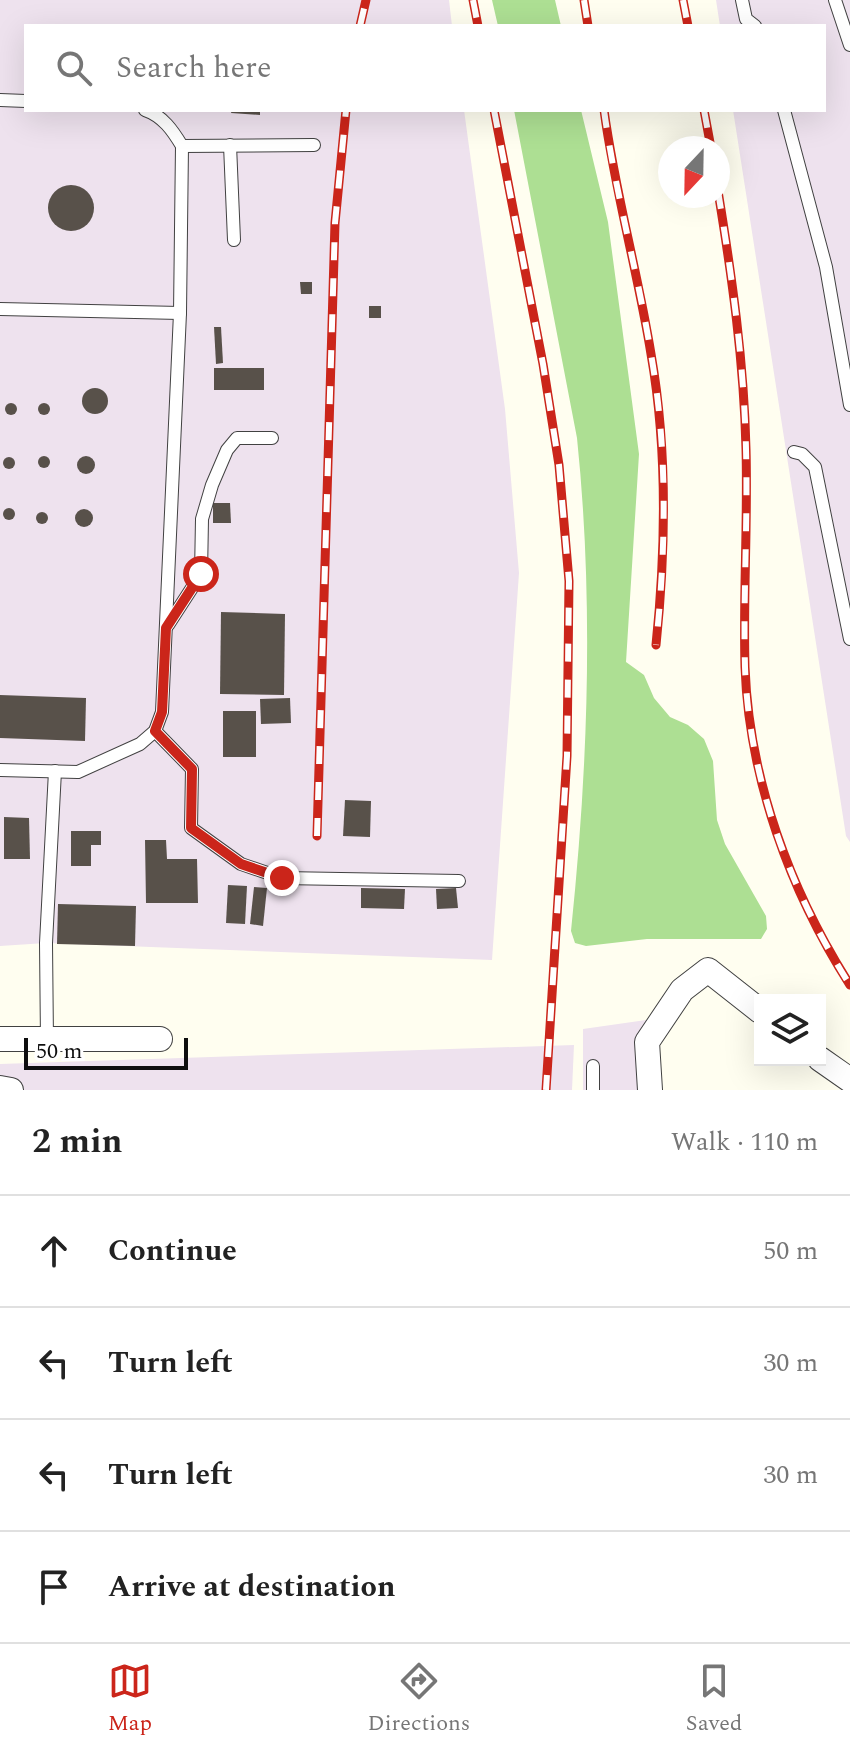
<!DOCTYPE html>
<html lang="en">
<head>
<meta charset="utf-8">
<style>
	:root { --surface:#fff; --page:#f6f6f6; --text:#222; --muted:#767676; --line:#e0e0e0; --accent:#cb251a }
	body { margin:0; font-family:Spectral,serif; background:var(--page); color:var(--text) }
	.controls { position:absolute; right:24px; bottom:24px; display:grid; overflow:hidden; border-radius:0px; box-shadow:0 8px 32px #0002 }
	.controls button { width:72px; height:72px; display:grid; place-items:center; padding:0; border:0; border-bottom:2px solid var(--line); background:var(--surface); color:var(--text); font:40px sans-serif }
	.compass { position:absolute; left:658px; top:136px; width:72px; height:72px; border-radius:50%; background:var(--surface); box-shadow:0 8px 32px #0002; rotate:202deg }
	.scale { position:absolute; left:24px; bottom:20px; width:164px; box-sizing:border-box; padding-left:8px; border:4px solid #0e0e0e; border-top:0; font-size:22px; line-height:28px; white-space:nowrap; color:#0e0e0e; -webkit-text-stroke:6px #fff; paint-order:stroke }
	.stop { position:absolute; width:24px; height:24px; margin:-18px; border:6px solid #cb251a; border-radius:50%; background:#fff }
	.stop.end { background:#cb251a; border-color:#fff; box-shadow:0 2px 8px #0008 }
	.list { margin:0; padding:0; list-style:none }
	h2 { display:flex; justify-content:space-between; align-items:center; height:104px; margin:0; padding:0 32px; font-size:34px }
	h2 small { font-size:26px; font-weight:400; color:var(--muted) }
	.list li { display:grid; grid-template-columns:52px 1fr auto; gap:24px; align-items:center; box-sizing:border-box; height:112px; padding:0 32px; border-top:2px solid var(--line) }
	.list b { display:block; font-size:30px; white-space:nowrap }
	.list em { font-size:26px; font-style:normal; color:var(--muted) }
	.icon { flex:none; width:44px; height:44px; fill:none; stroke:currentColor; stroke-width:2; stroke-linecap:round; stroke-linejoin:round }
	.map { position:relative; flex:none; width:850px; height:1090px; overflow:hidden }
	.search { position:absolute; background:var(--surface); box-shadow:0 8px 32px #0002; left:24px; right:24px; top:24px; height:88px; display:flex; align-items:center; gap:20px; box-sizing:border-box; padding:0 28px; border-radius:0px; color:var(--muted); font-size:30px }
	.sheet { height:552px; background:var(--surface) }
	nav { display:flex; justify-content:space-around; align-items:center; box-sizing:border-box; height:112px; border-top:2px solid var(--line); background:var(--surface); font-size:22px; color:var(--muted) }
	nav a { display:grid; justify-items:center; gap:4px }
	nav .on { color:var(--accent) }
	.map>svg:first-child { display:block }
</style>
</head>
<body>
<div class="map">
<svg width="850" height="1090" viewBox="0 0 850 1090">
	<rect width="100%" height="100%" fill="#fffef0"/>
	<!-- industrial -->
	<g fill="#eee2ee">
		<path d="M0,0H449L452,26H26V110H464L505,409L519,573L492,960L46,943L0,946Z"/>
		<path d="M716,0H850V842L846,836L733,110H824V26H720Z"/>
		<path d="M646,1020L660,1090H583V1029Z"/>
		<path d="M574,1045L572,1090H0V1064Z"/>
	</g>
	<!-- forest -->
	<g fill="#addf93">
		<path d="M492,0H555L561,26H498Z"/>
		<path d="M514,110H581L608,222L639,454L626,662L644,675L654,698L670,717L688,725L704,739L713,761L717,820L725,844L766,916L767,929L761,939H647L586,946L575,943L571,931C588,768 594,602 577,438Z"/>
	</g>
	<!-- building -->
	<g fill="#58514a">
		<path d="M232,110H260V115L231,113Z"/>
		<circle cx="71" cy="208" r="23"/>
		<path d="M300,282H312V294H301Z"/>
		<rect x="369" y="306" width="12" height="12"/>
		<path d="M214,327H221L223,363L216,364Z"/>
		<rect x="214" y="368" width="50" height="22"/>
		<circle cx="95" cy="401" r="13"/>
		<circle cx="44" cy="409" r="6"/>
		<circle cx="11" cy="409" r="6"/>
		<circle cx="44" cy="462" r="6"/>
		<circle cx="86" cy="465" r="9"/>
		<circle cx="9" cy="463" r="6"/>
		<path d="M213,503H230L231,523H213Z"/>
		<circle cx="9" cy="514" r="6"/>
		<circle cx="84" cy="518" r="9"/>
		<circle cx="42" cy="518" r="6"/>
		<path d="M221,612L285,614L284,695L220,694Z"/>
		<path d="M0,695L86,698L85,741L0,738Z"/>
		<path d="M290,698L291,723L261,724L260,699Z"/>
		<rect x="223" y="711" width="33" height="46"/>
		<path d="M345,800L371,801L370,837L343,836Z"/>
		<path d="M4,817L29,818L30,859H4Z"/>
		<path d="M71,831H101V845H91V866H71Z"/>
		<path d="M145,840H166L167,859H197L198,903H146Z"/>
		<path d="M228,885L247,886L245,924L226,923Z"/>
		<path d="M254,887L267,888L263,926L250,924Z"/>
		<path d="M361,888L405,889L404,909L361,908Z"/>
		<path d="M456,888L458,908L437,909L436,889Z"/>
		<path d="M58,904L136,906L135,946L57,944Z"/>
	</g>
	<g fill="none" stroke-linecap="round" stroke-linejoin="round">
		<!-- service casing -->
		<g stroke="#414141" stroke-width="14">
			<g id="service">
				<path d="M742,0L746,19L755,26"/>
				<path d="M835,0L850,45"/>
				<path d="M0,100L26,101"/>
				<path d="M784,110L826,267L850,405"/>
				<path d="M230,145L234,240"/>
				<path d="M182,146L314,145"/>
				<path d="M0,309L180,313"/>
				<path d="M794,452L802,454L815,467L850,639"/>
				<path d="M168,625L201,574L202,519L212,485L227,450L237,438H272"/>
				<path d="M155,731L192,769L191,828L241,864L282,878L459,881"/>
				<path d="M0,770L78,772L140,744L155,731L162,712L180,313L182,146C173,131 163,116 145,110"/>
				<path d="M47,1041L46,943L55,771"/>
				<path d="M593,1066V1090"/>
			</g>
		</g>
		<!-- minor casing -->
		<g stroke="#414141" stroke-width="26">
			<g id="minor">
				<path d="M0,1039H160"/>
				<path d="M820,1059L850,1080"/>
				<path d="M0,1088L11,1090"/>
				<path d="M650,1090L647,1042L682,990L708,970L760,1011"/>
			</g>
		</g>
		<!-- service -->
		<use href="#service" stroke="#fff" stroke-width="12"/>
		<!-- minor -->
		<use href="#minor" stroke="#fff" stroke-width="24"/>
		<!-- rail casing -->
		<g stroke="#cb251a" stroke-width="9">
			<g id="rail">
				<path d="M473,0L478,26"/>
				<path d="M584,0L588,26"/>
				<path d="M683,0L688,26"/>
				<path d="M360,26L366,0"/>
				<path d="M494,110L543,364L559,465L569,581L567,756L546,1090"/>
				<path d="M604,110C615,192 638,273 651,354C668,451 666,548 656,645"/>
				<path d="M704,110L711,148"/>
				<path d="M718,191C732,277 744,362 746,449C748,522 743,594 745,667C749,779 790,891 850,985"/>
				<path d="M317,836L335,223L346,110"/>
			</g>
		</g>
		<!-- rail -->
		<use href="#rail" stroke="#fff" stroke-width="6" stroke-dasharray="18" stroke-linecap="butt"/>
	</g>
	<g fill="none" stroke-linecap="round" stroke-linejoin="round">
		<!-- route -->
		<path stroke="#cb251a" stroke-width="10" d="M201,574L166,628L162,712L155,731L192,769L191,828L241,864L282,878"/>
	</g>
</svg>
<div class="controls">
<button><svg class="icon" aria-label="layers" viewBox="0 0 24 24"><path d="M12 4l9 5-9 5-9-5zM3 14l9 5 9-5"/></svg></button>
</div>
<svg class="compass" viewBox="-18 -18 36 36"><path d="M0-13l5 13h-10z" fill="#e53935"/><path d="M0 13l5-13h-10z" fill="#767676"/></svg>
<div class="scale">50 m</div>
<div class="stop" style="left:201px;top:574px"></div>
<div class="stop end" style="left:282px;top:878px"></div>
<div class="search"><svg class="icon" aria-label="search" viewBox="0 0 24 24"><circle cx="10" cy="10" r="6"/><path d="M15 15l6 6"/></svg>Search here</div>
</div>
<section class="sheet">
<h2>2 min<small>Walk · 110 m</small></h2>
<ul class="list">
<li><svg class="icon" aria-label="ahead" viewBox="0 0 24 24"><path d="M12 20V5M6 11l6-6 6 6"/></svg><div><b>Continue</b></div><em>50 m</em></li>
<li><svg class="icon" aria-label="left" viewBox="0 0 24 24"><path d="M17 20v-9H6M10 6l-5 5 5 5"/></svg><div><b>Turn left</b></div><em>30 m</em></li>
<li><svg class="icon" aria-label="left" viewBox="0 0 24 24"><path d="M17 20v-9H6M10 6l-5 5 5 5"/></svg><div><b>Turn left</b></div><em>30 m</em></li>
<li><svg class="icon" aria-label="arrive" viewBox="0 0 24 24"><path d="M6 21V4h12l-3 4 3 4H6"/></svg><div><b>Arrive at destination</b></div></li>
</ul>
</section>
<nav>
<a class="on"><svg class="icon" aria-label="map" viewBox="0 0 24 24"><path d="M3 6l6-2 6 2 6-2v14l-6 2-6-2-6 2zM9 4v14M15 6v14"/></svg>Map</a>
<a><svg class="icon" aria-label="directions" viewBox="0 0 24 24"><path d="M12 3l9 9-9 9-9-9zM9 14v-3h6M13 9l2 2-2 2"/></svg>Directions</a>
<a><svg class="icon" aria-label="saved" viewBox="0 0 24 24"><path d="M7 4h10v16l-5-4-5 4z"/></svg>Saved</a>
</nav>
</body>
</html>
